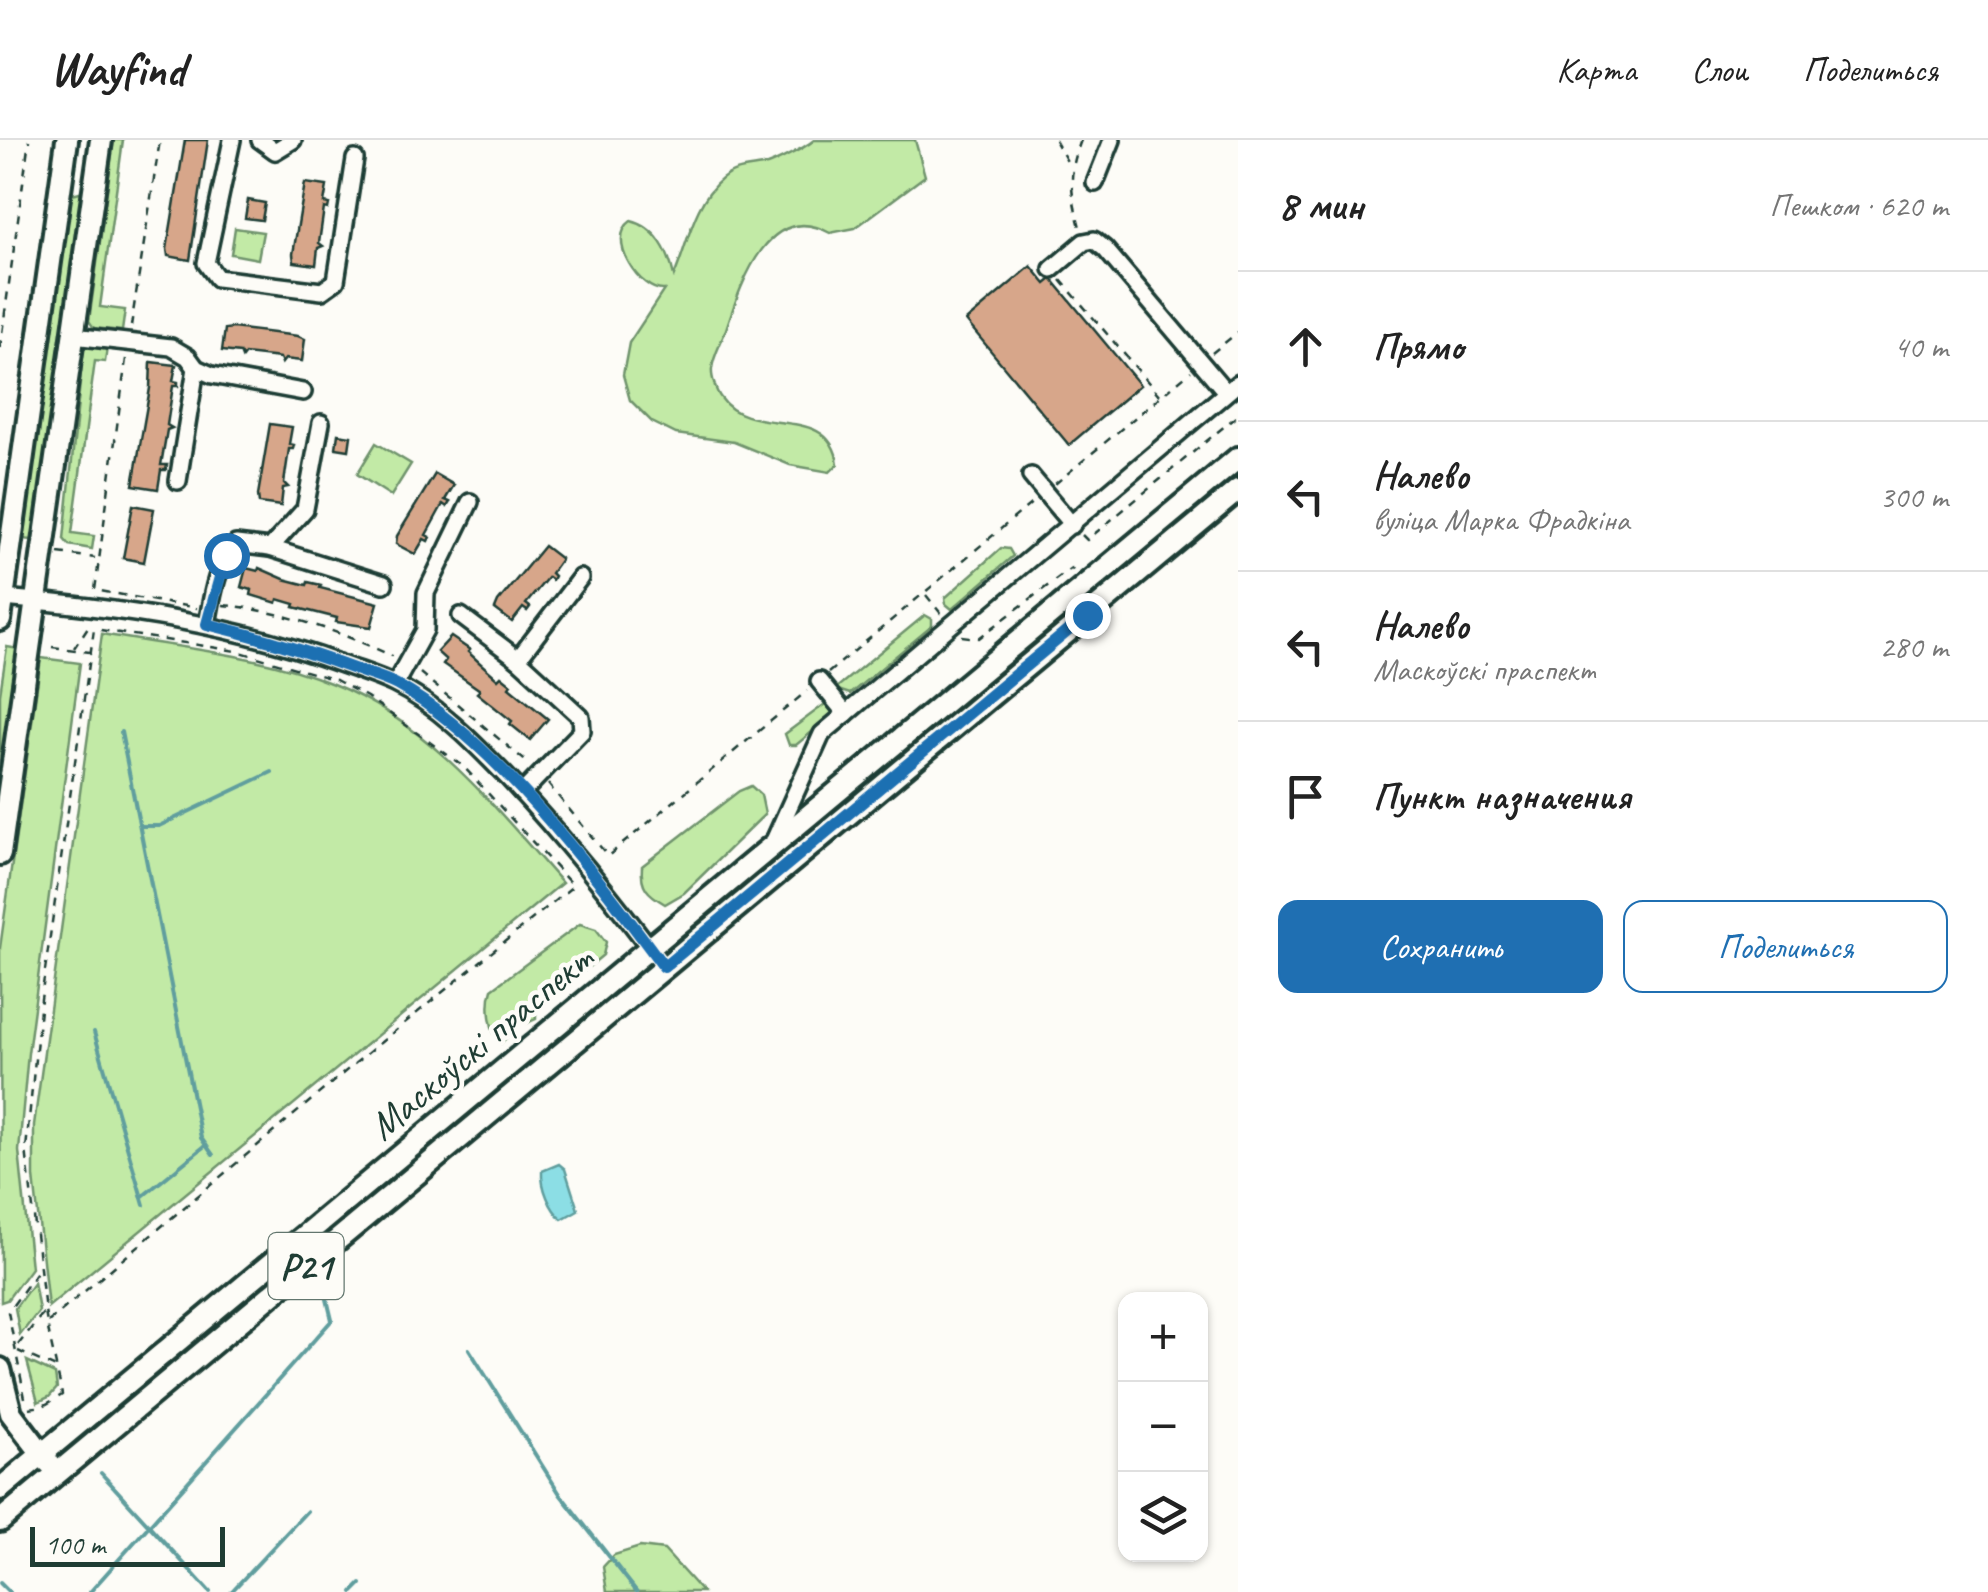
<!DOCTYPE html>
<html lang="ru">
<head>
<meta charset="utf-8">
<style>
	:root { --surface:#fff; --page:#f2f2f2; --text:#222; --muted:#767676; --line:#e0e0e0; --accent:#1f6fb2 }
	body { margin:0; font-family:Caveat,sans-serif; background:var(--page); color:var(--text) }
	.controls { position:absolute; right:30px; bottom:30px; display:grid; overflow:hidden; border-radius:20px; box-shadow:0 2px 8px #0004 }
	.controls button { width:90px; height:90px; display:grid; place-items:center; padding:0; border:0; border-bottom:2px solid var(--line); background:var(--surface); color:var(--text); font:50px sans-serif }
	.scale { position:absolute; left:30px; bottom:25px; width:195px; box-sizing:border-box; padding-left:10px; border:5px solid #1f3d34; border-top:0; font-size:28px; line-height:35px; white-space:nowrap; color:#1f3d34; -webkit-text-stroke:8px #fdfcf7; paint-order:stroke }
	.stop { position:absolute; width:30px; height:30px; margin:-22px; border:8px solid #1f6fb2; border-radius:50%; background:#fff }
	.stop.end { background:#1f6fb2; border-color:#fff; box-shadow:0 2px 10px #0008 }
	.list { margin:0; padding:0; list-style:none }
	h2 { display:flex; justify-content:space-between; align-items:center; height:130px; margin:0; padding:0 40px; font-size:42px }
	h2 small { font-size:32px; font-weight:400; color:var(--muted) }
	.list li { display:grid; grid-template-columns:65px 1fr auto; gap:30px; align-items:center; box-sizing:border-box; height:150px; padding:0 40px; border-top:2px solid var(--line) }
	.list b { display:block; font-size:38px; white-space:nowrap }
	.list p { margin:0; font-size:32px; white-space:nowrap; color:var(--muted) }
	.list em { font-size:32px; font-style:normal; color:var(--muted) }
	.actions { display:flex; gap:20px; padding:30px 40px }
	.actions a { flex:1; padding:22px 0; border:2px solid var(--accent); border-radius:20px; text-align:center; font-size:35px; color:var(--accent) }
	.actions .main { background:var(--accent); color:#fff }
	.icon { flex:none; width:55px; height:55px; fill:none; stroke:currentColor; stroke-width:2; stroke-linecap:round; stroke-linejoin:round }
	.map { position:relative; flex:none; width:1238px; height:1452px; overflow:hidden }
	header { display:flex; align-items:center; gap:60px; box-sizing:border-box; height:140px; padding:0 50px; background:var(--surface); border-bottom:2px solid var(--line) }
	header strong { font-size:48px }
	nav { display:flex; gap:55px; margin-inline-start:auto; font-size:35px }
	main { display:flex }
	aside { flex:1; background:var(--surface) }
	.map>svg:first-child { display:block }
</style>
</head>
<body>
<header>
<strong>Wayfind</strong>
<nav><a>Карта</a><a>Слои</a><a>Поделиться</a></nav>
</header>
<main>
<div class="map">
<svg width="1238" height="1452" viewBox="0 0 1238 1452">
	<rect width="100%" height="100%" fill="#fdfcf7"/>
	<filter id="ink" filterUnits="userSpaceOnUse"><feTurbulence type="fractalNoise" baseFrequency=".01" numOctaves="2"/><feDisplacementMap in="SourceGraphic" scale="20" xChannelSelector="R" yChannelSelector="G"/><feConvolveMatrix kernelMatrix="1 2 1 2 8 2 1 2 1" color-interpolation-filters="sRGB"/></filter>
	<g filter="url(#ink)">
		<!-- green -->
		<g fill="#c2eaa6" stroke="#70946d" stroke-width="2.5">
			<path d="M114,0H123L100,167L125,170L122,191L94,188L89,181Z"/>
			<path d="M814,0H915L925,36L855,88L830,93C767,58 740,148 725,192C721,203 713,217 712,229C711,236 716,252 721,258C750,300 830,261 838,324L830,332L790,325L734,302L676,294L652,282L630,260L623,235L629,203L664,150C640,152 605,99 631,81C657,87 669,113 674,136C688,104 693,63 722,39C736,27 751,29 767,25C776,22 808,6 814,0Z"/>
			<path d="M80,52L83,55L32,400L22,399L72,54Z"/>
			<path d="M235,88L263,92L258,119L231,114Z"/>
			<path d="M92,200L107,207L105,222L95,221L72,393L94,396L92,409L69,405L64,399L83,213L85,206Z"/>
			<path d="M376,303L411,324L391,356L357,334Z"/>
			<path d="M1001,408L1009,409L1013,416L952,469L946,464L945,458Z"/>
			<path d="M925,475L932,479V486L850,554L835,549Z"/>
			<path d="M102,494C178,508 262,514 333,544C428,582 496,668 562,743L48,1167L34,1037V985Z"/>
			<path d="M7,507L19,509L0,633V554Z"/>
			<path d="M41,518L80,523L28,913L19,1011L31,1128L7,1160L1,1162L0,808Z"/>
			<path d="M825,564L835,573L796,605H789L785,594Z"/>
			<path d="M751,646L761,655L765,674L684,753L665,764C648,754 640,747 642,726L739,651Z"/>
			<path d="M580,784L596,789L606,802L603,815L556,854L548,850L536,858V879L527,883L517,880L509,884V895L501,903C489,891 487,864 492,849Z"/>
			<path d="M626,836L632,844L94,1292L88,1284Z"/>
			<path d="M34,1142L39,1171L20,1195L15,1168Z"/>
			<path d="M27,1221L55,1234L57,1248L49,1257L38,1262Z"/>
			<path d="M640,1407L664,1410L702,1452H607L603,1427L614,1415Z"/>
		</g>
		<!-- water -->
		<path fill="#8cdee5" stroke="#609e9e" stroke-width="2.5" d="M559,1024L565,1029L578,1070L562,1079C550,1070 541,1046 542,1031Z"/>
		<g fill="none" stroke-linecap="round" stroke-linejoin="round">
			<!-- stream -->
			<g stroke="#609e9e" stroke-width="4">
				<path d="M121,592L201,998L213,1015"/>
				<path d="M140,686H159L272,632"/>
				<path d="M94,892L144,1065"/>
				<path d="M143,1056L206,1005"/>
				<path d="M469,1209L560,1354L637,1452"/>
				<path d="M101,1333L210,1452"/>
				<path d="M0,1443L9,1452"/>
				<path d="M90,1452L332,1180L327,1159"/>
				<path d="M231,1452L307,1371"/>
				<path d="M353,1452L361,1444"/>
			</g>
		</g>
		<!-- building -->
		<g fill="#d7a68a" stroke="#1f3d34" stroke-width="2.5">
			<path d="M185,0H208L190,120L168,116L167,109Z"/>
			<path d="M305,43L327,46L324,63L329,64L328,69L324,68L319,103L323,106L318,108L316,125L294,122L293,114Z"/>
			<path d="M248,60L265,63L262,80L245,78Z"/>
			<path d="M1031,126L1046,144L1052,139L1140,245L1069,305L966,181Z"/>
			<path d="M233,188L298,196L305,199L302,221L285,219L282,223L280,218L245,214L242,218L240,213L222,211L225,189Z"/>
			<path d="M151,222L176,225L173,241L178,242V246H173L167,285L172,288L167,290L161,325H167L166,330H161L158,349L133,345L150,248Z"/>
			<path d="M270,284L292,287L289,304L294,305L293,309H289L284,343L288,347L283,348L281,366L259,363L258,355Z"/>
			<path d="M338,294L351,296L349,310L336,308Z"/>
			<path d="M435,334L454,345L445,360L450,362L447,367L443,364L426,395L430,397L428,401L424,399L415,414L396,404L397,396Z"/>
			<path d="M133,365L154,369L144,422L123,418Z"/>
			<path d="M544,406L561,419L551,433L554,436L552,440L548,437L526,464L530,467L527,471L523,468L512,482L495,469L498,462Z"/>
			<path d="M246,428L258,431L259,428L284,439L307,445L308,442L321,445L320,448L378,463L371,487L336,482L337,478L294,467L295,464L278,459L277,463L251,455L252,450L241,447Z"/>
			<path d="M451,497L470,510L468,512L480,523L498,539L501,536L511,544L509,547L548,579L530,600L510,584L512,581L477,553L480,550L443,524L446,520L437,512Z"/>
		</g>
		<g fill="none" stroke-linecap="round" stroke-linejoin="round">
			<!-- minor casing -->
			<g stroke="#1f3d34" stroke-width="22">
				<g id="minor">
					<path d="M232,0L206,123L217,138L322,151L336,141L355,19"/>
					<path d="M260,0L275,11L293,0"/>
					<path d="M1095,43L1112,0"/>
					<path d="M1052,129L1084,102L1094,100L1105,109L1226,252"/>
					<path d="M73,196L171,207L188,217L196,228L212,235L303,252"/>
					<path d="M1031,336L1072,385"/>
					<path d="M178,341L196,228"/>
					<path d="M270,408L305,369L321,283"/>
					<path d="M3,458C120,468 234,484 344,525C360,531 378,536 394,544C438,565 476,605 510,640C565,699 616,762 664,827"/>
					<path d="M461,476L518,519L581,577L582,591L522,653"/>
					<path d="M207,485C212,457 216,424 236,404L270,408L384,444"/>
					<path d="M518,519L580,438"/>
					<path d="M819,541L846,574"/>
					<path d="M395,544L425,490L426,453L470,362"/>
					<path d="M772,705L822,594L1238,243"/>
				</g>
			</g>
			<!-- major casing -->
			<g stroke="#1f3d34" stroke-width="28">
				<g id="major">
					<path d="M0,480L67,0"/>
					<path d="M0,714L101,0"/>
					<path d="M0,1229L11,1273L49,1323"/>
					<path d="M0,1349L1238,318"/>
					<path d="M0,1381L1238,350"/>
				</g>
			</g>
			<!-- path -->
			<g stroke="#1f3d34" stroke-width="2.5" stroke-dasharray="8 8" stroke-linecap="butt">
				<path d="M1055,0L1070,27"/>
				<path d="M1081,0C1067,37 1071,53 1081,91"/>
				<path d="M1061,140L1160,256"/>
				<path d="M131,186L160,0"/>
				<path d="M0,208L29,0"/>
				<path d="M1212,213L1238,192"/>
				<path d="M126,219L95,450L172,464"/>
				<path d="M1055,344L1191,231"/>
				<path d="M1082,395L1087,400L1238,275"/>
				<path d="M58,413L95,418"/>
				<path d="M926,455L943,476"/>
				<path d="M180,465L197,468"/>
				<path d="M223,465C279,470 341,492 392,516"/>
				<path d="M962,496L979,498L1071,428L1074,432"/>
				<path d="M52,507L90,512"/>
				<path d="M74,508L88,487L94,489"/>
				<path d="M420,533L529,624"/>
				<path d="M828,533L1033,362"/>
				<path d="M548,644L608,716L807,551"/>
				<path d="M18,1205L44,1172"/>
				<path d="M18,1211L56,1228"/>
				<path d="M25,1258L8,1172L39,1129"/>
				<path d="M29,1268L43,1266L62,1255C57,1227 49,1199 45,1171L26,1009L41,859L94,489L237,511L336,540L367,557L463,626L573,746L353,925L47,1183"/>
			</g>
			<!-- minor -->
			<use href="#minor" stroke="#fdfcf7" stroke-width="15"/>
			<!-- major -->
			<use href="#major" stroke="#fdfcf7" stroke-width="20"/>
		</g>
	</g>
	<g fill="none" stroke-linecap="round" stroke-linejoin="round" filter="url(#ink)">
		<!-- route -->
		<path stroke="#1f6fb2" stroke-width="12" d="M226,415L207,484C257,496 306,511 354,529C368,534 384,538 397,545C496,600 596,736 664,827L1087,475"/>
	</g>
	<g text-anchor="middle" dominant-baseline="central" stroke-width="9" stroke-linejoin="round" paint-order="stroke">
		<!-- shield labels -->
		<rect fill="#fdfcf7" stroke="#62766e" stroke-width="2.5" x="268.5" y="1093" width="75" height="66" rx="8"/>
		<g font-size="38" font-weight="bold" fill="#1f3d34">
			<text x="306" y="1126">Р21</text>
		</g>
		<!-- street labels -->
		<g font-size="40" fill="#1f3d34" stroke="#fdfcf7">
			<text transform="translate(481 902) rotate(-40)">Маскоўскі праспект</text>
		</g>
	</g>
</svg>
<div class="controls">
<button>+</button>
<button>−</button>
<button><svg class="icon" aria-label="layers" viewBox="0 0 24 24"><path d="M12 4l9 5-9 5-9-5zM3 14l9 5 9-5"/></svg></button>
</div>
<div class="scale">100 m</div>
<div class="stop" style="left:226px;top:415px"></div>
<div class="stop end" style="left:1087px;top:475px"></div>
</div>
<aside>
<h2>8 мин<small>Пешком · 620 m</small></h2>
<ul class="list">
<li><svg class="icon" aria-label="ahead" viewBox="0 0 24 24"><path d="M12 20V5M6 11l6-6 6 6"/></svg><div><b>Прямо</b></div><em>40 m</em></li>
<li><svg class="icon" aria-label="left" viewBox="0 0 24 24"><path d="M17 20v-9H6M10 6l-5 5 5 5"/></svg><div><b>Налево</b><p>вуліца Марка Фрадкіна</p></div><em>300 m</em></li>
<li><svg class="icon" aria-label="left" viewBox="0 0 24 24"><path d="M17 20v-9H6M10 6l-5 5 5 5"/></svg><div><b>Налево</b><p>Маскоўскі праспект</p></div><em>280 m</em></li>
<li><svg class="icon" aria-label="arrive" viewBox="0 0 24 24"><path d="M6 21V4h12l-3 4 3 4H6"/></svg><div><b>Пункт назначения</b></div></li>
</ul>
<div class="actions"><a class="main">Сохранить</a><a>Поделиться</a></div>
</aside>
</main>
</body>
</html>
